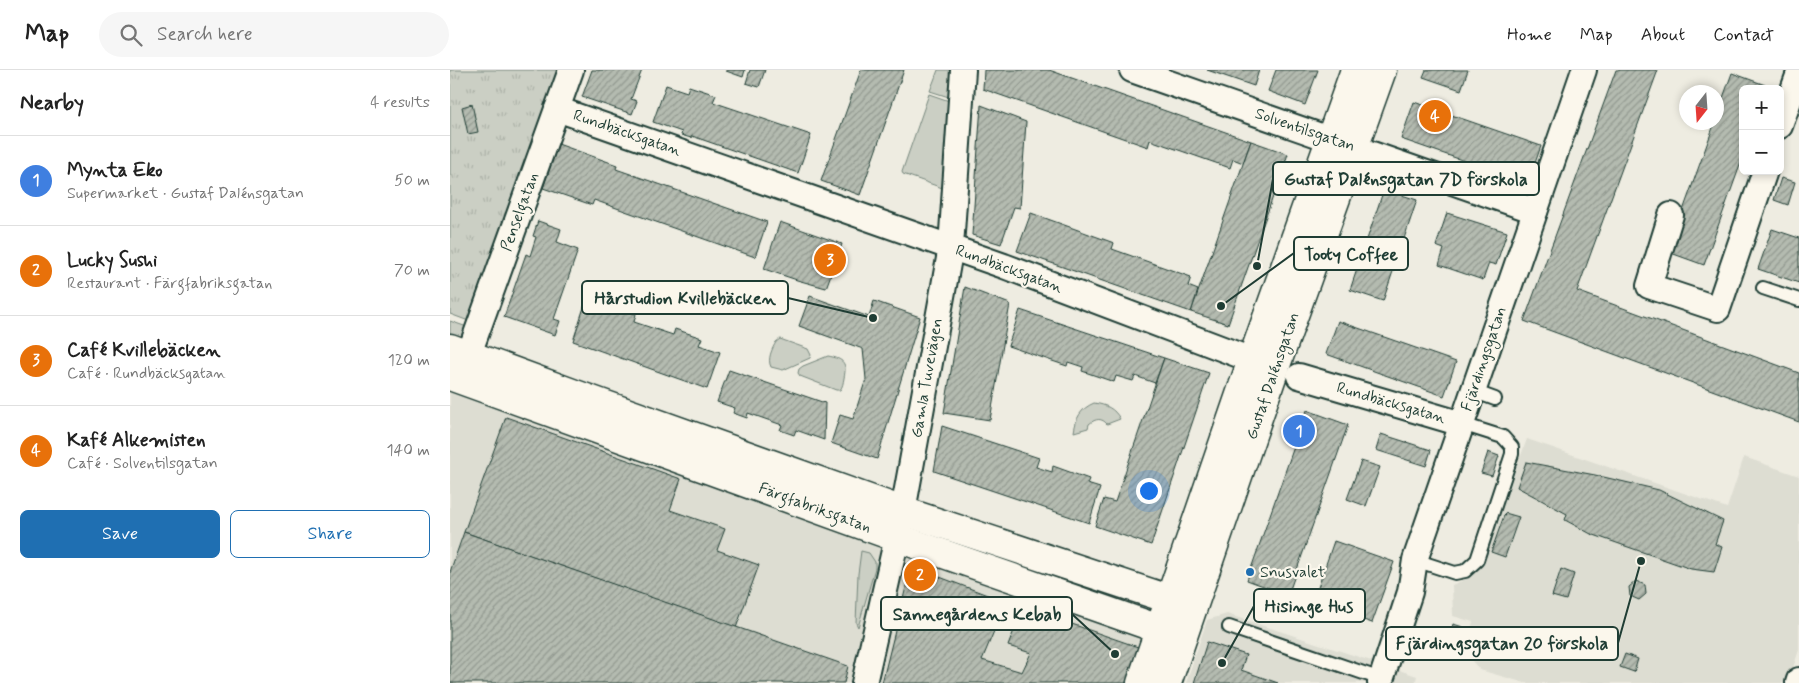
<!DOCTYPE html>
<html lang="en">
<head>
<meta charset="utf-8">
<style>
	:root { --surface:#fff; --page:#f6f6f6; --text:#222; --muted:#767676; --line:#e0e0e0; --accent:#1f6fb2 }
	body { margin:0; font-family:Mynerve,sans-serif; background:var(--page); color:var(--text) }
	.controls { position:absolute; right:15px; top:15px; display:grid; overflow:hidden; border-radius:8px; box-shadow:0 2px 8px #0003 }
	.controls button { width:45px; height:45px; display:grid; place-items:center; padding:0; border:0; border-bottom:1px solid var(--line); background:var(--surface); color:var(--text); font:25px sans-serif }
	.compass { position:absolute; left:1229px; top:15px; width:45px; height:45px; border-radius:50%; background:var(--surface); box-shadow:0 2px 8px #0003; rotate:197deg }
	.you { position:absolute; left:698px; top:420px; width:18px; height:18px; margin:-12px; border:4px solid #fff; border-radius:50%; background:#1a73e8; box-shadow:0 0 0 8px #1a73e833 }
	.badge { display:grid; place-items:center; width:32px; height:32px; border-radius:50%; background:var(--accent); color:#fff; font-size:16px; font-weight:700 }
	.pin { position:absolute; translate:-50% -50%; border:2px solid #fff; box-shadow:0 1px 5px #0006 }
	.list { margin:0; padding:0; list-style:none }
	h2 { display:flex; justify-content:space-between; align-items:center; height:65px; margin:0; padding:0 20px; font-size:21px }
	h2 small { font-size:16px; font-weight:400; color:var(--muted) }
	.list li { display:grid; grid-template-columns:32px 1fr auto; gap:15px; align-items:center; box-sizing:border-box; height:90px; padding:0 20px; border-top:1px solid var(--line) }
	.list b { display:block; font-size:19px; white-space:nowrap }
	.list p { margin:0; font-size:16px; white-space:nowrap; color:var(--muted) }
	.list em { font-size:16px; font-style:normal; color:var(--muted) }
	.actions { display:flex; gap:10px; padding:15px 20px }
	.actions a { flex:1; padding:11px 0; border:1px solid var(--accent); border-radius:8px; text-align:center; font-size:18px; color:var(--accent) }
	.actions .main { background:var(--accent); color:#fff }
	.icon { flex:none; width:28px; height:28px; fill:none; stroke:currentColor; stroke-width:2; stroke-linecap:round; stroke-linejoin:round }
	.map { position:relative; flex:none; width:1349px; height:613px; overflow:hidden }
	header { display:flex; align-items:center; gap:30px; box-sizing:border-box; height:70px; padding:0 25px; background:var(--surface); border-bottom:1px solid var(--line) }
	header strong { font-size:24px }
	nav { display:flex; gap:28px; margin-inline-start:auto; font-size:18px }
	.search { width:350px; height:45px; background:var(--page); display:flex; align-items:center; gap:12px; box-sizing:border-box; padding:0 18px; border-radius:28px; color:var(--muted); font-size:19px }
	main { display:flex }
	aside { flex:1; background:var(--surface) }
	.map>svg:first-child { display:block }
</style>
</head>
<body>
<header>
<strong>Map</strong>
<div class="search"><svg class="icon" aria-label="search" viewBox="0 0 24 24"><circle cx="10" cy="10" r="6"/><path d="M15 15l6 6"/></svg>Search here</div>
<nav><a>Home</a><a>Map</a><a>About</a><a>Contact</a></nav>
</header>
<main>
<aside>
<h2>Nearby<small>4 results</small></h2>
<ul class="list">
<li><span class="badge" style="background:#3f7fe0">1</span><div><b>Mynta Eko</b><p>Supermarket · Gustaf Dalénsgatan</p></div><em>50 m</em></li>
<li><span class="badge" style="background:#e8710a">2</span><div><b>Lucky Sushi</b><p>Restaurant · Färgfabriksgatan</p></div><em>70 m</em></li>
<li><span class="badge" style="background:#e8710a">3</span><div><b>Café Kvillebäcken</b><p>Café · Rundbäcksgatan</p></div><em>120 m</em></li>
<li><span class="badge" style="background:#e8710a">4</span><div><b>Kafé Alkemisten</b><p>Café · Solventilsgatan</p></div><em>140 m</em></li>
</ul>
<div class="actions"><a class="main">Save</a><a>Share</a></div>
</aside>
<div class="map">
<svg width="1349" height="613" viewBox="0 0 1349 613">
	<defs>
		<pattern id="park-tufts" width="24" height="20" patternUnits="userSpaceOnUse" patternTransform="scale(1.25)"><rect width="24" height="20" fill="#cbcfc4"/><path d="M3 7l-1-3M5 7V3M7 7l1-3M15 17l-1-3M17 17v-4M19 17l1-3" fill="none" stroke="#aeb3a9"/></pattern>
		<pattern id="building-hatch" width="6" height="6" patternUnits="userSpaceOnUse" patternTransform="scale(1.25)"><rect width="6" height="6" fill="#b4bbb0"/><path d="M-1 1l2-2M0 6l6-6M5 7l2-2" fill="none" stroke="#929990"/></pattern>
	</defs>
	<rect width="100%" height="100%" fill="#eeece1"/>
	<filter id="ink" filterUnits="userSpaceOnUse"><feTurbulence type="fractalNoise" baseFrequency=".02" numOctaves="2"/><feDisplacementMap in="SourceGraphic" scale="10" xChannelSelector="R" yChannelSelector="G"/><feConvolveMatrix kernelMatrix="1 2 1 2 8 2 1 2 1" color-interpolation-filters="sRGB"/></filter>
	<g filter="url(#ink)">
		<!-- built -->
		<g fill="#ddddd2">
			<path d="M0,322L318,437L561,521L699,566L683,613H0Z"/>
			<path d="M1077,369L1277,438L1294,387L1349,406V580L1338,613H1075L1030,600L1014,582L1023,552L1003,546L1002,515L1022,506L1031,495Z"/>
			<path d="M777,544L967,606L965,613H736L757,550Z"/>
		</g>
		<!-- green -->
		<g fill="#cbcfc4" stroke="#75867c">
			<path d="M488,0H506L505,29L480,21Z"/>
			<path d="M479,24L505,33L498,120L453,104L452,102Z"/>
			<path d="M0,251L17,257L14,269L0,267Z"/>
			<path d="M330,269L358,279L361,285L360,288L333,300L321,297C317,289 322,279 326,272Z"/>
			<path d="M378,286C394,289 397,293 394,308C393,313 393,316 390,320H386L350,306L348,303L349,299L353,296Z"/>
			<path d="M644,333C656,335 664,338 670,349L657,354C652,348 646,348 639,354L638,358L624,362C626,348 630,339 644,333Z"/>
			<path d="M411,481L419,483L425,492V498L408,557L406,553L408,504Z"/>
		</g>
		<!-- park -->
		<path fill="url(#park-tufts)" stroke="#75867c" d="M0,0H108L24,253L0,244Z"/>
		<!-- building -->
		<g fill="url(#building-hatch)" stroke="#1f3d34">
			<path d="M142,0H192L181,29L187,31L182,44L132,27Z"/>
			<path d="M276,0H295L293,7L276,1Z"/>
			<path d="M300,0H315L309,17L296,13Z"/>
			<path d="M411,0H454L410,125L371,111Z"/>
			<path d="M534,0H599L801,71L793,93L783,89L780,98L700,70L698,77L533,19Z"/>
			<path d="M757,0H809L804,16Z"/>
			<path d="M826,0H868L855,35L818,21Z"/>
			<path d="M976,0H1018L1011,20L973,7Z"/>
			<path d="M1166,0H1208L1127,221L1349,303V352L1074,251Z"/>
			<path d="M1282,3L1318,16L1317,19H1293V87L1254,195L1218,182L1265,52H1266V47Z"/>
			<path d="M216,15L237,22L239,16L266,25L263,32L361,65L348,103L242,66L241,68L231,65L232,62L203,52Z"/>
			<path d="M964,32L1091,76L1078,113L951,69Z"/>
			<path d="M22,34L28,62L18,64L12,37Z"/>
			<path d="M531,35L576,52L570,138L564,137L551,174L522,165Z"/>
			<path d="M801,71L838,84L778,254L741,242Z"/>
			<path d="M108,74L167,95L166,99L317,152L305,187L144,130L142,135L93,118Z"/>
			<path d="M1331,108L1345,112L1338,135L1324,130Z"/>
			<path d="M934,119L967,130L933,231L900,220Z"/>
			<path d="M581,143L664,173L662,179L741,207L738,216L748,220L741,242L567,181Z"/>
			<path d="M997,143L1057,162L1046,195L1039,193L1033,210L989,195L994,179L986,176Z"/>
			<path d="M88,151L111,159L107,172L128,180L104,249L110,251L105,265L54,247L76,184L80,186L86,167L83,166Z"/>
			<path d="M330,152L392,174L376,218L347,210L314,199Z"/>
			<path d="M1322,159L1349,168V213L1308,199Z"/>
			<path d="M515,217L560,234L540,350L494,343Z"/>
			<path d="M360,226L419,247L424,231L470,247L427,389L381,373L390,345L403,349L416,309L413,279L349,256Z"/>
			<path d="M135,234L156,241L159,235L186,244L184,252L223,265L225,259L252,268L249,275L270,282L257,319L123,271Z"/>
			<path d="M570,240L714,288L705,313L685,306L683,311L666,306L664,312L632,301L633,297L618,292L617,296L558,276Z"/>
			<path d="M888,251L1006,292L994,326L876,284Z"/>
			<path d="M714,288L759,303L701,475L645,456L654,429L665,432Z"/>
			<path d="M279,300L375,333L374,370L346,360L344,365L330,360L332,355L298,343L297,348L283,343L285,338L267,332Z"/>
			<path d="M857,340L898,355L838,525L797,510Z"/>
			<path d="M56,347L231,409L220,440L275,459L267,480L309,495L286,558L14,462Z"/>
			<path d="M492,356L589,388L586,397L602,402L603,396L639,409L637,414L650,418L639,453L484,401Z"/>
			<path d="M931,364L981,380L976,396L926,380Z"/>
			<path d="M1038,382L1049,386L1042,406L1031,403Z"/>
			<path d="M911,391L930,397L916,436L897,429Z"/>
			<path d="M1076,392L1145,405L1209,420L1273,451L1265,474L1272,477L1264,502L1241,499L1141,464L1115,450L1117,444L1067,417Z"/>
			<path d="M1055,443L1069,447L1055,487L1041,482Z"/>
			<path d="M14,462L398,596L394,613H0V502Z"/>
			<path d="M884,471L944,492L922,553L863,532Z"/>
			<path d="M1111,499L1124,504L1116,530L1102,526Z"/>
			<path d="M471,500L556,532L532,590L572,602L581,583L558,576L573,537L688,577L676,613H432L459,505Z"/>
			<path d="M1186,511L1195,515L1196,524L1189,530L1180,526L1179,517Z"/>
			<path d="M1003,554L1013,557L1011,565L1001,562Z"/>
			<path d="M757,572L796,585L791,600L828,613H744Z"/>
			<path d="M1175,584L1188,589L1184,602L1170,597Z"/>
		</g>
		<g fill="none" stroke-linecap="round" stroke-linejoin="round">
			<!-- lane casing -->
			<g stroke="#1f3d34" stroke-width="16">
				<g id="lane">
					<path d="M1313,218L1349,230"/>
					<path d="M1023,321L1045,329"/>
					<path d="M965,490L1005,503L1015,501L1027,490L1062,384V377L1053,367L1012,354"/>
					<path d="M779,557L931,609"/>
				</g>
			</g>
			<!-- street casing -->
			<g stroke="#1f3d34" stroke-width="28">
				<g id="street">
					<path d="M682,0L1085,141"/>
					<path d="M107,39L554,196L802,290"/>
					<path d="M1330,56L1349,3"/>
					<path d="M1221,145L1199,216L1268,239L1315,101"/>
					<path d="M19,284L121,0"/>
					<path d="M849,306L1012,354"/>
					<path d="M414,613L453,441L501,177L513,0"/>
					<path d="M930,613L960,522L965,490L1134,0"/>
					<path d="M1348,613L1349,610"/>
				</g>
			</g>
			<!-- secondary casing -->
			<g stroke="#1f3d34" stroke-width="31">
				<g id="secondary">
					<path d="M0,278L125,324L453,441L743,537"/>
					<path d="M0,306L448,468L732,567"/>
					<path d="M691,613L802,290L905,0"/>
					<path d="M717,613L825,298L932,0"/>
				</g>
			</g>
			<!-- lane -->
			<use href="#lane" stroke="#fbf7ec" stroke-width="12"/>
			<!-- street -->
			<use href="#street" stroke="#fbf7ec" stroke-width="24"/>
			<!-- secondary -->
			<use href="#secondary" stroke="#fbf7ec" stroke-width="28"/>
		</g>
	</g>
	<!-- markers -->
	<circle fill="#1f6fb2" stroke="#fbf7ec" stroke-width="2" cx="800" cy="502" r="5"/>
	<g text-anchor="middle" dominant-baseline="central" stroke-width="4.5" stroke-linejoin="round" paint-order="stroke">
		<!-- street labels -->
		<g font-size="16" fill="#1f3d34" stroke="#fbf7ec">
			<text transform="translate(855 60) rotate(19)">Solventilsgatan</text>
			<text transform="translate(177 63) rotate(19)">Rundbäcksgatan</text>
			<text transform="translate(70 142) rotate(-70)">Penselgatan</text>
			<text transform="translate(559 199) rotate(20)">Rundbäcksgatan</text>
			<text transform="translate(1034 289) rotate(-71)">Fjärdingsgatan</text>
			<text transform="translate(823 306) rotate(-71)">Gustaf Dalénsgatan</text>
			<text transform="translate(477 308) rotate(-80)">Gamla Tuvevägen</text>
			<text transform="translate(941 333) rotate(16)">Rundbäcksgatan</text>
			<text transform="translate(365 438) rotate(20)">Färgfabriksgatan</text>
		</g>
		<!-- poi labels -->
		<g font-size="16" fill="#1f3d34" stroke="#fbf7ec" text-anchor="start">
			<text x="810" y="502">Snusvalet</text>
		</g>
	</g>
	<!-- callouts -->
	<path fill="none" stroke="#1f3d34" stroke-width="2" d="M807 196L823 109M771 236L844 183M423 248L338 228M772 593L804 536M665 584L622 544M1191 491L1168 573"/>
	<g fill="#1f3d34" stroke="#fbf7ec" stroke-width="2">
		<circle cx="807" cy="196" r="5"/>
		<circle cx="771" cy="236" r="5"/>
		<circle cx="423" cy="248" r="5"/>
		<circle cx="772" cy="593" r="5"/>
		<circle cx="665" cy="584" r="5"/>
		<circle cx="1191" cy="491" r="5"/>
	</g>
	<g fill="#fbf7ec" stroke="#1f3d34" stroke-width="2">
		<rect x="823" y="92" width="266" height="33" rx="5"/>
		<rect x="844" y="167" width="114" height="33" rx="5"/>
		<rect x="132" y="211" width="206" height="33" rx="5"/>
		<rect x="804" y="519" width="111" height="33" rx="5"/>
		<rect x="431" y="527" width="191" height="33" rx="5"/>
		<rect x="936" y="557" width="232" height="33" rx="5"/>
	</g>
	<g font-size="18" text-anchor="middle" font-weight="bold" fill="#1f3d34">
		<text x="956" y="115">Gustaf Dalénsgatan 7D förskola</text>
		<text x="901" y="190">Tooty Coffee</text>
		<text x="235" y="234">Hårstudion Kvillebäcken</text>
		<text x="859" y="542">Hisinge Hus</text>
		<text x="527" y="550">Sannegårdens Kebab</text>
		<text x="1052" y="579">Fjärdingsgatan 20 förskola</text>
	</g>
</svg>
<div class="controls">
<button>+</button>
<button>−</button>
</div>
<svg class="compass" viewBox="-18 -18 36 36"><path d="M0-13l5 13h-10z" fill="#e53935"/><path d="M0 13l5-13h-10z" fill="#767676"/></svg>
<div class="you"></div>
<div class="pin badge" style="left:849px;top:361px;background:#3f7fe0">1</div>
<div class="pin badge" style="left:470px;top:505px;background:#e8710a">2</div>
<div class="pin badge" style="left:380px;top:190px;background:#e8710a">3</div>
<div class="pin badge" style="left:985px;top:46px;background:#e8710a">4</div>
</div>
</main>
</body>
</html>
